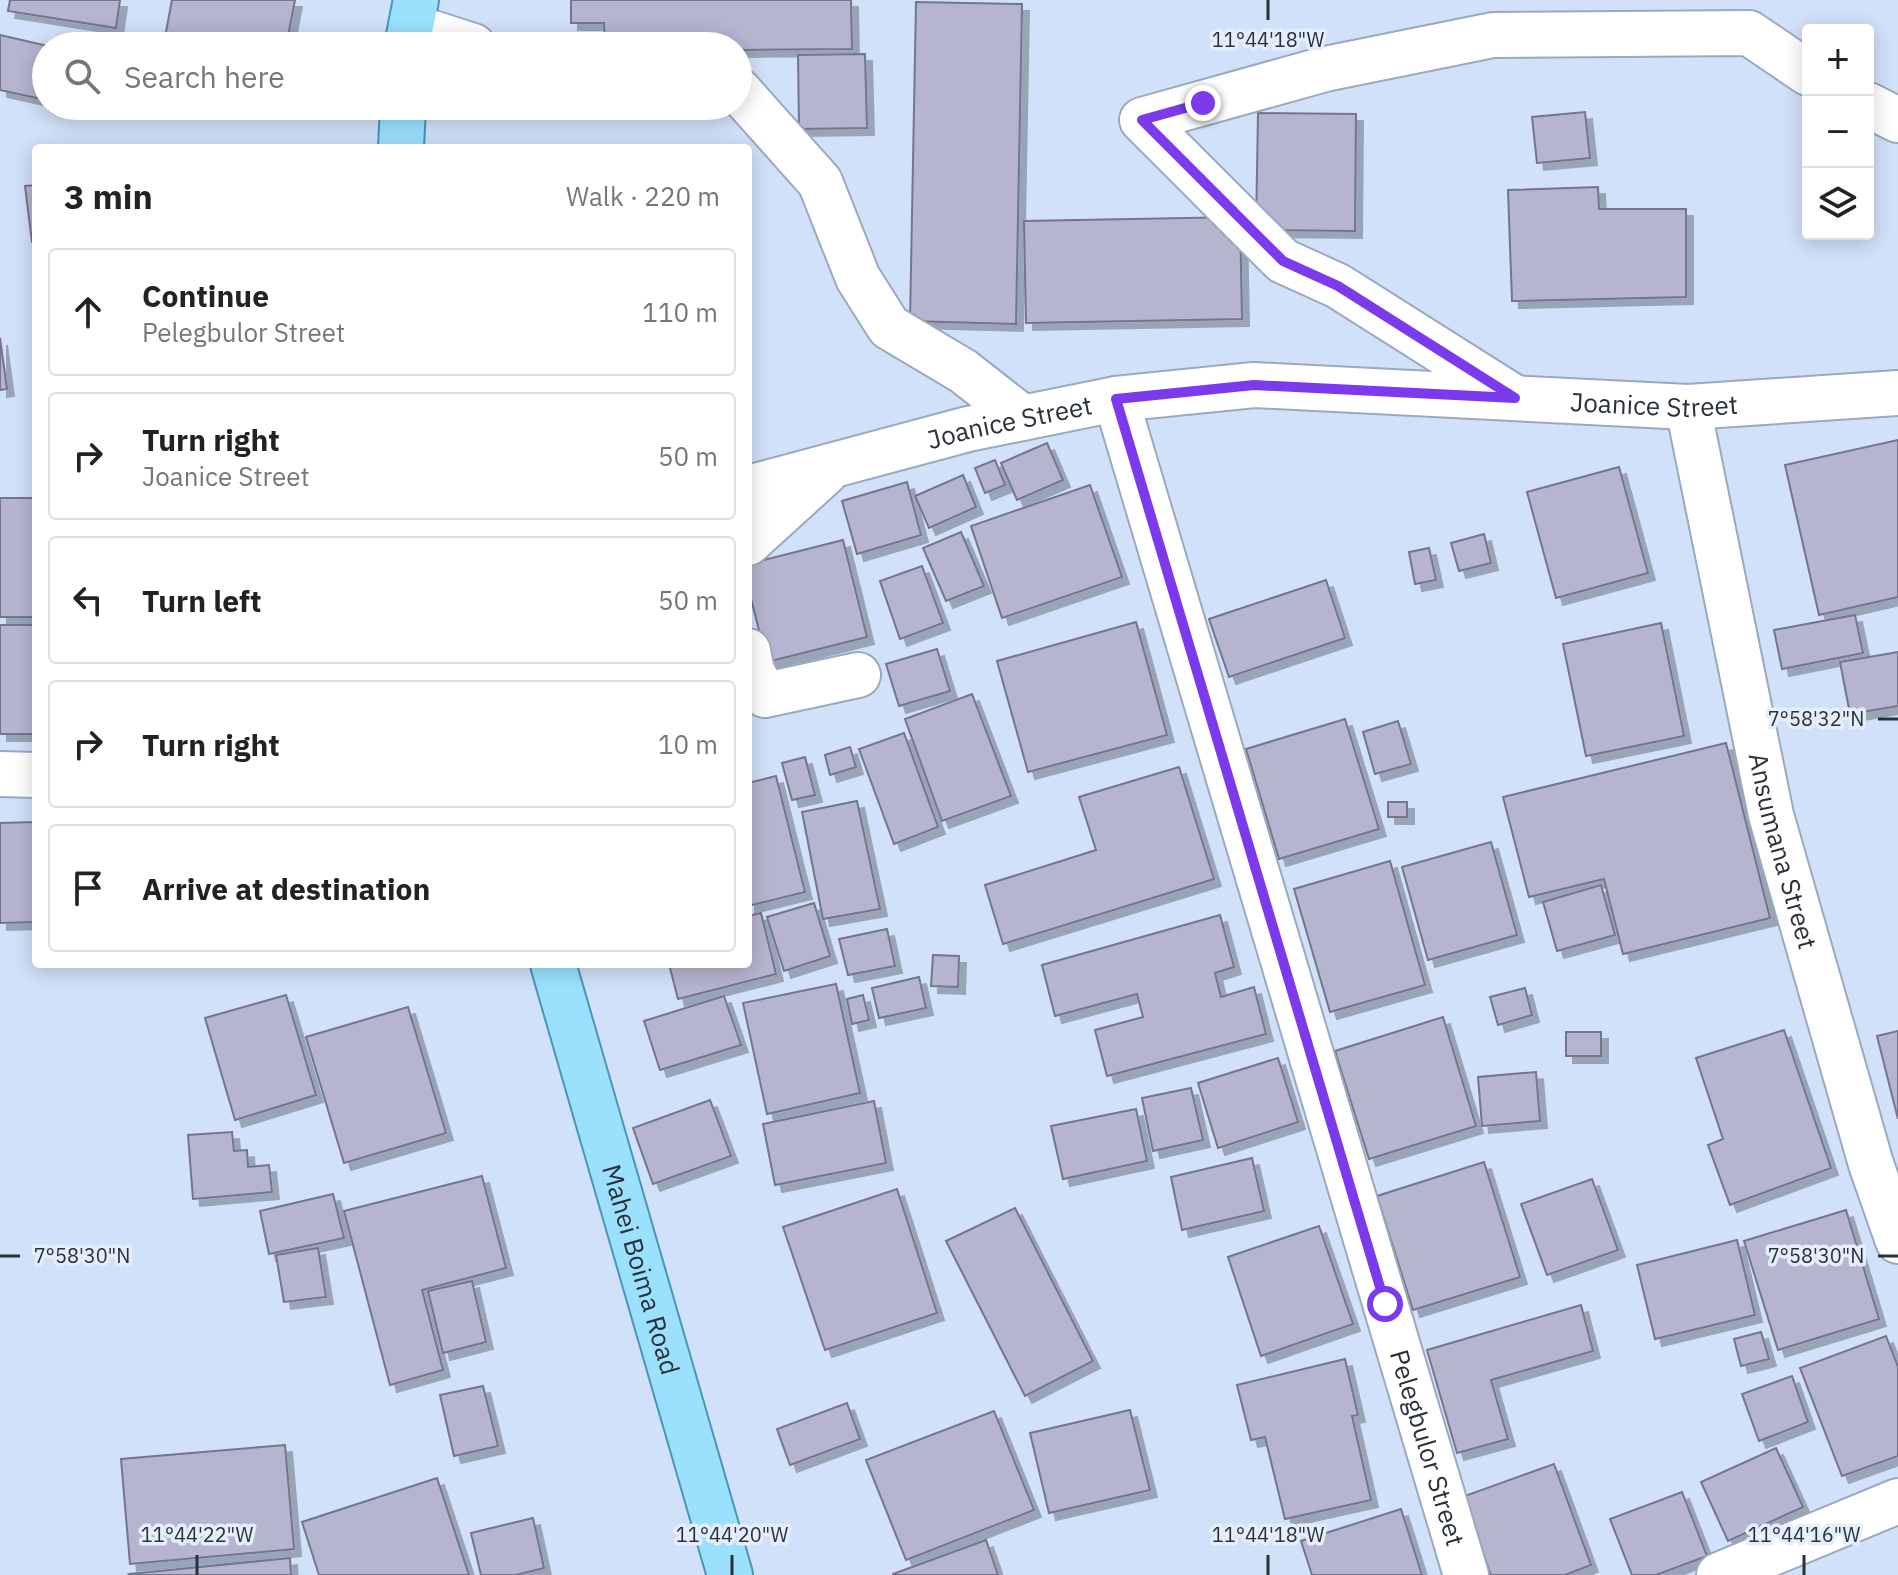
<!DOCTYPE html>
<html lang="en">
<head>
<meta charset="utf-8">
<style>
	:root { --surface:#fff; --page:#f2f2f2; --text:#222; --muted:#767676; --line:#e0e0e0 }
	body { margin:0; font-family:"IBM Plex Sans",sans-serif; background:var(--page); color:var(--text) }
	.controls { position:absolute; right:24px; top:24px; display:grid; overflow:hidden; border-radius:8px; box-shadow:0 4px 20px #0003 }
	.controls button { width:72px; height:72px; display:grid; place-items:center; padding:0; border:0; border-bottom:2px solid var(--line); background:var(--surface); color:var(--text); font:40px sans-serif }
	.stop { position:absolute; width:24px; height:24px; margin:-18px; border:6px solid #7c3aed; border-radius:50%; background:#fff }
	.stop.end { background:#7c3aed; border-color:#fff; box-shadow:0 2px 8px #0008 }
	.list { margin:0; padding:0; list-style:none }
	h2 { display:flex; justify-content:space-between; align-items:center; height:104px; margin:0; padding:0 32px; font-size:34px }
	h2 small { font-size:26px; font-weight:400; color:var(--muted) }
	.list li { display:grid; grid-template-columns:52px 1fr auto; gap:24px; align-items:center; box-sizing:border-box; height:128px; margin:0 16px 16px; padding:0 16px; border:2px solid var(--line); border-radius:8px }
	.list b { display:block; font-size:30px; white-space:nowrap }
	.list p { margin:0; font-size:26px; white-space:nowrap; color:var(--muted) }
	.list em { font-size:26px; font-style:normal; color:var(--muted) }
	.icon { flex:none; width:44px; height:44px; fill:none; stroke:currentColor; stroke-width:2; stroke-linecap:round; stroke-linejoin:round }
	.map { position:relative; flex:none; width:1898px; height:1575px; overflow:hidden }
	.search { position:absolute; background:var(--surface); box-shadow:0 4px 20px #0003; left:32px; top:32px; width:720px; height:88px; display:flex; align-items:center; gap:20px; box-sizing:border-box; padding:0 28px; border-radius:44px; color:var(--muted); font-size:30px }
	.panel { position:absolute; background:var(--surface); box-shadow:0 4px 20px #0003; left:32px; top:144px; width:720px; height:824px; border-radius:8px }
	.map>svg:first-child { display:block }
</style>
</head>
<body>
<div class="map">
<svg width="1898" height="1575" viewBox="0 0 1898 1575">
	<defs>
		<filter id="shadow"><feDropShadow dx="7" dy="7" stdDeviation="0" flood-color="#0004"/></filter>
	</defs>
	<rect width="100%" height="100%" fill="#d1e1f9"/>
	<!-- building -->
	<g fill="#b5b5d0" stroke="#75748d" stroke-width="2" filter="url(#shadow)">
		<path d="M10,0H120L116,28L8,11Z"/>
		<path d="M172,0H295L286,46H214L165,37Z"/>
		<path d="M571,0H851L852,49L738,50V46H605L604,23H571Z"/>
		<path d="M916,2L1022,4L1016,324L910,321Z"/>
		<path d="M0,35L48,46L46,100L0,90Z"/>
		<path d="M865,54L867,128L799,129L798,55Z"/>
		<path d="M208,106H264L263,111Z"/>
		<path d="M1585,112L1590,158L1537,163L1532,117Z"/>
		<path d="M1258,113L1356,114L1355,231L1256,230Z"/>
		<path d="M36,185V242H32L25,186Z"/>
		<path d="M1598,187L1599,209H1686V297L1512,301L1508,190Z"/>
		<path d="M1240,217L1242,319L1026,323L1024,221Z"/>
		<path d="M0,338L7,389L0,390Z"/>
		<path d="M1898,440V597L1819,615L1785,465Z"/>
		<path d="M1047,443L1063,480L1017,500L1001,463Z"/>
		<path d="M995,460L1005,485L985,493L975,468Z"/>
		<path d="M1619,467L1648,573L1556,598L1527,492Z"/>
		<path d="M963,475L976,507L929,528L915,496Z"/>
		<path d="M907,482L921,535L857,554L842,501Z"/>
		<path d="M1090,485L1122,577L1002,618L971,526Z"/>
		<rect x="0" y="498" width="36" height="119"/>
		<path d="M961,532L984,586L946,601L923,548Z"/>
		<path d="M1484,534L1491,563L1459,571L1451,543Z"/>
		<path d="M843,540L867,637L767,662L748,587V564Z"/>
		<path d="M1429,548L1436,580L1415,584L1409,552Z"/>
		<path d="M922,566L943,623L900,639L880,581Z"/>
		<path d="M1326,580L1345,638L1229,677L1209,619Z"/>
		<path d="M1855,615L1863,653L1782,669L1774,630Z"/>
		<path d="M1136,622L1167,735L1028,772L997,661Z"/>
		<path d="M1661,623L1684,736L1586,756L1563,644Z"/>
		<rect x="0" y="625" width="36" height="109"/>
		<path d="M937,649L950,691L899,706L886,664Z"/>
		<path d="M1898,652V706L1850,714L1840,662Z"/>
		<path d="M972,694L1011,796L942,821L905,719Z"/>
		<path d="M1345,719L1379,829L1279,859L1246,749Z"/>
		<path d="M1398,721L1411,764L1375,774L1363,732Z"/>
		<path d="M904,733L938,827L894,844L859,749Z"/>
		<path d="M1726,743L1770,918L1623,954L1604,879L1529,897L1503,797Z"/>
		<path d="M850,747L856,767L830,775L825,755Z"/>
		<path d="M805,757L815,795L792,800L782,763Z"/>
		<path d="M1179,767L1214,879L1003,944L985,885L1096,850L1079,797Z"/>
		<path d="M776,776L805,892L748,906V783Z"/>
		<path d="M857,801L880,909L823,919L802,812Z"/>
		<rect x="1388" y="802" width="19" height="15"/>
		<path d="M36,822V922L0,923V823Z"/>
		<path d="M1491,842L1517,935L1428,960L1402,867Z"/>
		<path d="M1390,861L1425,985L1330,1012L1294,889Z"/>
		<path d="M1601,885L1615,935L1557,951L1543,902Z"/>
		<path d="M814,903L830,956L784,971L767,917Z"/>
		<path d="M761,913L776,974L678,999L669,964H748V916Z"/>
		<path d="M1220,915L1234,967L1215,973L1221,997L1254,987L1266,1034L1107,1076L1095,1030L1143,1017L1137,994L1055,1016L1042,965Z"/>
		<path d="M887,929L895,966L848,975L839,939Z"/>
		<path d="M933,955L959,956L958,987L931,986Z"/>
		<path d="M919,977L926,1008L879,1018L872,988Z"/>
		<path d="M836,984L860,1093L767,1114L743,1003Z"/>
		<path d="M1525,988L1532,1015L1498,1025L1490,997Z"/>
		<path d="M286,995L316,1095L235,1120L205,1018Z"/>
		<path d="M863,995L869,1020L852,1024L847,999Z"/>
		<path d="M724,996L741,1045L660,1070L644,1021Z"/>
		<path d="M408,1007L446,1133L344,1163L306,1037Z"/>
		<path d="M1443,1017L1476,1126L1369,1159L1335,1051Z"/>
		<path d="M1784,1030L1831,1168L1730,1205L1708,1145L1723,1139L1696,1058Z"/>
		<path d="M1898,1031V1119L1877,1036Z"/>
		<rect x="1566" y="1032" width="35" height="24"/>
		<path d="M1278,1058L1298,1122L1218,1148L1198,1083Z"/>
		<path d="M1536,1072L1540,1121L1482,1126L1478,1077Z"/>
		<path d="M1191,1088L1203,1140L1153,1151L1142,1098Z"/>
		<path d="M710,1100L731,1156L653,1184L633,1128Z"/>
		<path d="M874,1101L886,1163L775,1185L763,1124Z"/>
		<path d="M1136,1109L1147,1161L1063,1179L1051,1126Z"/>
		<path d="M232,1132L234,1151L247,1150L248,1167L269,1165L272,1192L193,1199L188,1135Z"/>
		<path d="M1252,1158L1264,1211L1182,1230L1171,1177Z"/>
		<path d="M1484,1162L1520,1277L1413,1310L1377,1196Z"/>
		<path d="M482,1176L506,1268L422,1290L443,1370L390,1385L344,1211Z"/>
		<path d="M1592,1179L1618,1250L1547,1275L1521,1204Z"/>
		<path d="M897,1189L937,1313L825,1350L783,1227Z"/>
		<path d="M333,1194L344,1238L269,1254L260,1211Z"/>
		<path d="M1015,1208L1093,1361L1025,1396L946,1241Z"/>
		<path d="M1846,1210L1879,1319L1778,1350L1744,1241Z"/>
		<path d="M1319,1226L1353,1324L1261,1356L1228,1257Z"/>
		<path d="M1737,1240L1755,1315L1655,1339L1637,1265Z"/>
		<path d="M318,1248L326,1297L284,1302L276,1255Z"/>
		<path d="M472,1281L486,1342L443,1353L428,1291Z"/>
		<path d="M1581,1305L1593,1351L1491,1380L1508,1439L1457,1453L1427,1350Z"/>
		<path d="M1761,1332L1769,1359L1741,1366L1734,1339Z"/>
		<path d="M1886,1336L1898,1367V1456L1842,1476L1800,1368Z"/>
		<path d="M1345,1359L1358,1415L1352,1416L1371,1500L1285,1519L1265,1437L1251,1440L1237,1385Z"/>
		<path d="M1792,1376L1808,1422L1759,1441L1742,1394Z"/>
		<path d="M483,1386L498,1446L454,1456L440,1395Z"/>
		<path d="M847,1403L860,1439L790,1465L777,1429Z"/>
		<path d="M1130,1410L1150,1490L1049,1513L1030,1433Z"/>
		<path d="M994,1411L1034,1510L906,1560L866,1460Z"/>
		<path d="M285,1445L294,1549L130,1564L121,1459Z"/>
		<path d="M1776,1448L1803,1507L1728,1541L1701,1482Z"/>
		<path d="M1554,1464L1591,1565L1565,1575H1491L1462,1497Z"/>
		<path d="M437,1478L469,1575H319L302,1522Z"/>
		<path d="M1682,1492L1707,1556L1656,1575H1632L1610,1519Z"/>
		<path d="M1401,1509L1422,1575H1312L1301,1541Z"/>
		<path d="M533,1518L544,1568L516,1575H481L471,1533Z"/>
		<path d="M986,1540L998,1575H893V1574Z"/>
		<path d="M290,1558L291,1575H130L129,1574Z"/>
	</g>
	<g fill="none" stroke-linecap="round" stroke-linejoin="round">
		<!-- street casing -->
		<g stroke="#9aa9c0" stroke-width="48">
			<g id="street">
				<path d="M411,26L473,46"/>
				<path d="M738,90L820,182L858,278L889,327L963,371L1023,418"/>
				<path d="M1868,105L1898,120"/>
				<path d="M1515,398L1338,286L1283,261L1142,120L1325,69L1493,35L1749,33L1808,73"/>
				<path id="s1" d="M1116,399L1466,1575"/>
				<path id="s2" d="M1688,407L1771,815L1871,1164L1898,1241"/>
				<path id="s3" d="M748,488L968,429L1116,399L1254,385L1688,407L1898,393"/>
				<path d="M748,543L826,472"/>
				<path d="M748,651L752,671L765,695L858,675"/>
				<path d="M0,774L36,775"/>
				<path d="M1719,1575L1898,1501"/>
			</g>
		</g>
		<!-- primary casing -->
		<g stroke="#4896b9" stroke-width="48">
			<g id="primary">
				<path d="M407,46L416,0"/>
				<path d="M401,148L403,106"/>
				<path id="s4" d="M553,964L730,1575"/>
			</g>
		</g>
		<!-- street -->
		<use href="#street" stroke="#fff" stroke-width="44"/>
		<!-- primary -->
		<use href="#primary" stroke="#9be1fe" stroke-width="44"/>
	</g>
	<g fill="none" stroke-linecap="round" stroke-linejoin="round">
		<!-- route -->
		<path stroke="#7c3aed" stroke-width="10" d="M1203,103L1142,120L1283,261L1338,286L1515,398L1254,385L1116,399L1385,1304"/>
	</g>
	<!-- ticks -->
	<path fill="none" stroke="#2a313a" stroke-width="3" d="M1268,0V20M1878,719H1898M0,1256H20M1878,1256H1898M197,1555V1575M732,1555V1575M1268,1555V1575M1804,1555V1575"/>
	<g text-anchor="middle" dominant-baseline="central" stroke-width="7" stroke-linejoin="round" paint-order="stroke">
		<!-- street labels -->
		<g font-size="26" fill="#2a313a" stroke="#e4eefd">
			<text stroke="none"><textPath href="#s3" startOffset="918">Joanice Street</textPath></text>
			<text stroke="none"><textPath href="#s3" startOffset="270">Joanice Street</textPath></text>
			<text stroke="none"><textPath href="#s2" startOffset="454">Ansumana Street</textPath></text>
			<text stroke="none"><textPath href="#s4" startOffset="318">Mahei Boima Road</textPath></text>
			<text stroke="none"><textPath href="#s1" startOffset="1094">Pelegbulor Street</textPath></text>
		</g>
	</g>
	<g font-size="20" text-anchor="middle" fill="#2a313a" stroke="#e4eefd" stroke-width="7" stroke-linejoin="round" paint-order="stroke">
		<text x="1268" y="47">11°44'18"W</text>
		<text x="1816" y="726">7°58'32"N</text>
		<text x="82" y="1263">7°58'30"N</text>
		<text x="1816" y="1263">7°58'30"N</text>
		<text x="197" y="1542">11°44'22"W</text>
		<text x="732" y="1542">11°44'20"W</text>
		<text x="1268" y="1542">11°44'18"W</text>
		<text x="1804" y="1542">11°44'16"W</text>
	</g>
</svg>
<div class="controls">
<button>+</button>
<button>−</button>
<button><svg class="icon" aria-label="layers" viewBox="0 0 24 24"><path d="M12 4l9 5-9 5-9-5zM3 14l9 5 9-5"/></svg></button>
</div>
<div class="stop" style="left:1385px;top:1304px"></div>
<div class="stop end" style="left:1203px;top:103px"></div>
<div class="search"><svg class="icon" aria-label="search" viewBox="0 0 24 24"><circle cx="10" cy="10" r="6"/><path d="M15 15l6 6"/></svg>Search here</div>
<section class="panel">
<h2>3 min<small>Walk · 220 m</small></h2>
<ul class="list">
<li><svg class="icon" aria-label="ahead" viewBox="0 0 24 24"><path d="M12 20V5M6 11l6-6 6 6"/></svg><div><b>Continue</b><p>Pelegbulor Street</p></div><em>110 m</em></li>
<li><svg class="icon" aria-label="right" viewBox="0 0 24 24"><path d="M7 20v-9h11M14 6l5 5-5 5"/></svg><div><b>Turn right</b><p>Joanice Street</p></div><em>50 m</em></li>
<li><svg class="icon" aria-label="left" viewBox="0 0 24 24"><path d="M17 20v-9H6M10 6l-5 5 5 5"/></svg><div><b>Turn left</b></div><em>50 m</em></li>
<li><svg class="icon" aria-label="right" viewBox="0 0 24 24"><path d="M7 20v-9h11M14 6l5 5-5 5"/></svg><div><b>Turn right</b></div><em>10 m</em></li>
<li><svg class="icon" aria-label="arrive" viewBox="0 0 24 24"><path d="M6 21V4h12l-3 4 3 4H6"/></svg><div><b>Arrive at destination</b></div></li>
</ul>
</section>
</div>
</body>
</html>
